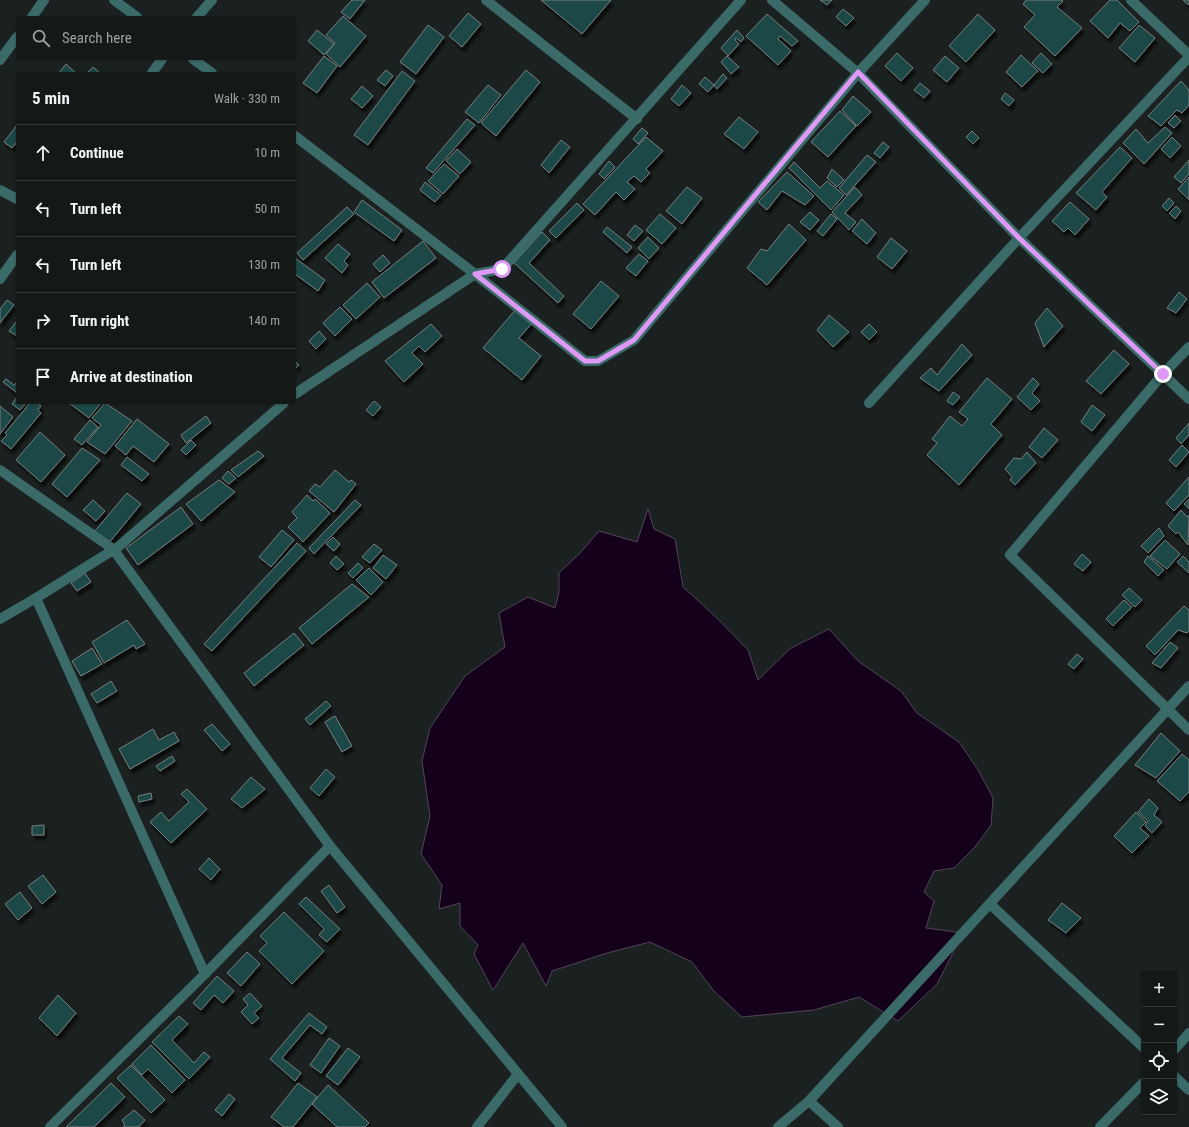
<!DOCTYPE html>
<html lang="en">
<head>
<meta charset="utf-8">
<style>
	:root { --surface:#141918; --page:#1d2221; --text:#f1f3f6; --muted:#9da0a2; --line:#333837 }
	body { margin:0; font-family:"Roboto Condensed",sans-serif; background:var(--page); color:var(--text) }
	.controls { position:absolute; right:12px; bottom:12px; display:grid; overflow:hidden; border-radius:0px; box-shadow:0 1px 3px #0004 }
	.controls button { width:36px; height:36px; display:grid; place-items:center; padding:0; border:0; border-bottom:1px solid var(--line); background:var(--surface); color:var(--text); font:20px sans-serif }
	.stop { position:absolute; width:12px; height:12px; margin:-9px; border:3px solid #dd99f3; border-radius:50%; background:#fff }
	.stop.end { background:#dd99f3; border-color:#fff; box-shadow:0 1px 4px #0008 }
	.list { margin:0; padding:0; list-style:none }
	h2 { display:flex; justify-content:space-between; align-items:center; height:52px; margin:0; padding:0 16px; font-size:17px }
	h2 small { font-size:13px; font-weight:400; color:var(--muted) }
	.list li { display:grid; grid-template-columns:26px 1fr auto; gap:12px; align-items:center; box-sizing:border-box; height:56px; padding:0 16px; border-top:1px solid var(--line) }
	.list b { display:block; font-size:15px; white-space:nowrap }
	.list em { font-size:13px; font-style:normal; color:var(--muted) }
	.icon { flex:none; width:22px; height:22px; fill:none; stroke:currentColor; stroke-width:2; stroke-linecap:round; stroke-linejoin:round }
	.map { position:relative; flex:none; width:1189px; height:1127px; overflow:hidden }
	.search { position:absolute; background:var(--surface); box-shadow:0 1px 3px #0004; left:16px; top:16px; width:280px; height:44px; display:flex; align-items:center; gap:10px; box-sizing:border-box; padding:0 14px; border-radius:0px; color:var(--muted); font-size:15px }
	.panel { position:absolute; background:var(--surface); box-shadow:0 1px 3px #0004; left:16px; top:72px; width:280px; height:332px; border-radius:0px }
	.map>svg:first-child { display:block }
</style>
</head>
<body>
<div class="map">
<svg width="1189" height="1127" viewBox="0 0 1189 1127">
	<defs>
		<filter id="shadow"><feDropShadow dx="2.5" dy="4.5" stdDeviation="1" flood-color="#0009"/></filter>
	</defs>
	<rect width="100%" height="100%" fill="#1b2120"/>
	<!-- water -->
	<path fill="#15001c" stroke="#524458" d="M648,509L654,529L675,539L683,587L717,618L748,650L758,680L791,648L829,629L858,661L901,691L917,713L959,742L978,770L993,798L991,825L975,847L954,868L934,871L924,892L934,901L926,928L963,933L937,984L898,1021L859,997L814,1010L742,1017L714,991L692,962L650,942L607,953L552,971L546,986L523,943L493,990L474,954L478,945L460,926V903L439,909L442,885L421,854L430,816L422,761L430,728L465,676L505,647L499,613L528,597L555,608L559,592V573L580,553L599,531L637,542Z"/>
	<!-- building -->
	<g fill="#1f4847" stroke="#767e7d" filter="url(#shadow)">
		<path d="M352,0H365L350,19L341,12Z"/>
		<path d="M541,0H611L582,34Z"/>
		<path d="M820,0H832L827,5Z"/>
		<path d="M1026,0H1062L1063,1L1057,7L1082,28L1055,56L1024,27L1035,15L1023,4Z"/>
		<path d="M1110,0H1117L1139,22L1130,31L1120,23L1108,38L1090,21Z"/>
		<path d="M1183,0H1189V3L1188,5Z"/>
		<path d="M843,9L854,18L846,26L836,17Z"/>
		<path d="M468,13L481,24L462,47L449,36Z"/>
		<path d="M767,14L798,41L792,46L780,36L778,39L791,51L778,65L746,36Z"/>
		<path d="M978,14L995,30L966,62L949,46Z"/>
		<path d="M343,16L366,36L340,67L326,54L335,43L326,35Z"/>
		<path d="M428,25L444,37L416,74L400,62Z"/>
		<path d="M1139,25L1155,38L1135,62L1119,48Z"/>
		<path d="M317,30L334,44L324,55L308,41Z"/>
		<path d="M737,30L744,38L741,42L736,38L735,40L739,44L728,56L721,48Z"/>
		<path d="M897,53L913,68L901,81L885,66Z"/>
		<path d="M1041,53L1052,64L1043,73L1032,63Z"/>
		<path d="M1021,55L1038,71L1022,87L1006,72Z"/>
		<path d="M324,56L337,66L317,93L303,83Z"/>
		<path d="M727,56L739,67L731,74L721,62Z"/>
		<path d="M945,56L959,68L947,82L933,70Z"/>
		<path d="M66,64L76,73H59Z"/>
		<path d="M93,67L100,73H87Z"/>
		<path d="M386,70L393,76L385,86L377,80Z"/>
		<path d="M526,70L540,82L496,136L481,123Z"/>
		<path d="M402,71L415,81L368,145L354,135Z"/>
		<path d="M723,74L727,78L717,89L714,85Z"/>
		<path d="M705,77L714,85L708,92L699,84Z"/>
		<path d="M1181,81L1189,90V105L1182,113L1177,110L1161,126L1148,116Z"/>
		<path d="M920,83L930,91L924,98L914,90Z"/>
		<path d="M488,85L501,95L479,123L465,112Z"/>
		<path d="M682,85L691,93L679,106L671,99Z"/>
		<path d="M362,86L373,96L362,108L351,99Z"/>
		<path d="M1005,93L1014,100L1009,106L1001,99Z"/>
		<path d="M853,96L871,112L857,126L842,110Z"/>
		<path d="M840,111L856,126L828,157L811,142Z"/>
		<path d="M1175,115L1181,121L1174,128L1168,123Z"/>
		<path d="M739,117L758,132L744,149L724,134Z"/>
		<path d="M467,119L475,125L433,173L426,168Z"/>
		<path d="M17,125V142L12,148L4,142Z"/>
		<path d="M1165,127L1172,133L1144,164L1123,143L1136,129L1148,143Z"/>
		<path d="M642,128L648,133L638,144L633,139Z"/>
		<path d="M972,131L979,138L973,144L966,137Z"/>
		<path d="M646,137L663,151L646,169L650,173L641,182L634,176L627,182L635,189L624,200L616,192L595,215L583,204Z"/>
		<path d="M1172,137L1181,146L1170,158L1161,149Z"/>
		<path d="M561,140L570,147L549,173L541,165Z"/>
		<path d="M883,142L889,147L880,158L874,153Z"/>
		<path d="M1120,147L1132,158L1102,192L1107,197L1096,210L1076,193Z"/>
		<path d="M457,149L471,162L460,174L446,161Z"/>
		<path d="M867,155L876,162L846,195L839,188Z"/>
		<path d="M1189,160V174L1181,183L1174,177Z"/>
		<path d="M609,161L615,167L604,179L599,174Z"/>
		<path d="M794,162L820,188L827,181L844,195L831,210L789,168Z"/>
		<path d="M444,164L459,176L443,194L428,181Z"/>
		<path d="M832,169L844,180L837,187L827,178Z"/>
		<path d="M787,172L814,196L805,205L782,191L767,210L758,202Z"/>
		<path d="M1189,177V200L1178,189Z"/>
		<path d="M425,182L441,195L435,202L420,190Z"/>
		<path d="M687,187L702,198L682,224L666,211Z"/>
		<path d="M855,187L862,195L845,213L856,222L849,230L832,212Z"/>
		<path d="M1169,198L1174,203L1167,211L1162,206Z"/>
		<path d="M362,200L402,230L394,241L354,212Z"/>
		<path d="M1070,202L1089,219L1075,235L1068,228L1064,232L1052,221Z"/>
		<path d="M577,203L584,210L556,238L549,231Z"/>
		<path d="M1176,206L1181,211L1175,219L1169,213Z"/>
		<path d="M347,207L354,214L303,260L297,253Z"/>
		<path d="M810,212L819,220L810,230L800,222Z"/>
		<path d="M660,214L676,228L662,244L646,230Z"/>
		<path d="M831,214L837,219L823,236L817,231Z"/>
		<path d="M862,219L876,233L867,244L852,231Z"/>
		<path d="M789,224L806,240L767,285L747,268L761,249L767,251Z"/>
		<path d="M635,225L643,231L634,241L627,235Z"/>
		<path d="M607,227L632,247L627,253L603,232Z"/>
		<path d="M542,232L550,240L529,263L564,296L558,303L514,263Z"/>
		<path d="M648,237L659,248L649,259L638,248Z"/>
		<path d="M891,238L907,251L892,269L877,257Z"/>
		<path d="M423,241L436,258L384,298L372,282Z"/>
		<path d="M338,244L350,254L344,261L348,265L342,273L325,258Z"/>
		<path d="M639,254L648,261L636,276L626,268Z"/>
		<path d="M383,255L390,263L380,272L373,264Z"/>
		<path d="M295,258L325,280L318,291L295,274Z"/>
		<path d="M601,281L619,296L591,329L573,314Z"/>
		<path d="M367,283L380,297L356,319L343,305Z"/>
		<path d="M1179,292L1187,299L1176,313L1167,308Z"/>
		<path d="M7,300L14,305L0,323V309Z"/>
		<path d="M340,307L352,319L335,336L323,323Z"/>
		<path d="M1047,308L1063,326L1044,347L1035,323Z"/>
		<path d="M516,309L533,322L519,338L541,356L522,380L483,348Z"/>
		<path d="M829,315L849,332L833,347L817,330Z"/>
		<path d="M16,322L17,323V336L9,331Z"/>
		<path d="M431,324L442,336L425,352L419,346L412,353L423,364L404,382L385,361Z"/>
		<path d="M869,324L877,332L869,340L861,332Z"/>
		<path d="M319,331L326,339L316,349L309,341Z"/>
		<path d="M962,344L972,355L939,391L920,378L931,368L937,375Z"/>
		<path d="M1114,350L1129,364L1101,394L1086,381Z"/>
		<path d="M295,361L299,365L295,369Z"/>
		<path d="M987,378L1012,399L991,424L1002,435L959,485L927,455L937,443L932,439L950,416L962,426L968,419L959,412Z"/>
		<path d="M1033,378L1039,384L1032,393L1040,401L1031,410L1017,397Z"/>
		<path d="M6,379L14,385L17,382V393L3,382Z"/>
		<path d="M953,392L960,397L953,405L947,401Z"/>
		<path d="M17,397V403H26L20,410L12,404Z"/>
		<path d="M374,401L381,407L373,416L366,410Z"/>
		<path d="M30,403H37L41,406L38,410L41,413L11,449L1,441L7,435L5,433Z"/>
		<path d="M69,403H98L100,404L89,418Z"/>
		<path d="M105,403L132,421L105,454L87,442L101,425L92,418Z"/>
		<path d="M1092,405L1105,415L1092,431L1081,422Z"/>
		<path d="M0,406L13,417L0,434Z"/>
		<path d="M206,416L211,423L186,443L181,435Z"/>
		<path d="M137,419L169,444L154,462L133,446L126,455L115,446Z"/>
		<path d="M90,420L98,427L82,445L74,439Z"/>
		<path d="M1189,423V435L1181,444L1176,438Z"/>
		<path d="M1044,428L1058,440L1042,458L1029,447Z"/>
		<path d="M40,432L65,455L41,482L16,460Z"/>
		<path d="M191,440L196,445L186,455L181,450Z"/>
		<path d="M1182,445L1189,452L1176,467L1169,460Z"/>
		<path d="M82,448L100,460L67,497L52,484Z"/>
		<path d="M258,451L264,456L238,477L231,470Z"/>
		<path d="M1027,452L1036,463L1015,485L1010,480L1012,477L1005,469L1014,458L1021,459Z"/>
		<path d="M127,457L149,474L142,481L121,465Z"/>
		<path d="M335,470L349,482L351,480L356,484L334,512L309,491L315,484L320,487Z"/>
		<path d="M228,471L236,478L229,484L222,478Z"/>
		<path d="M1189,477V495L1174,511L1166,503Z"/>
		<path d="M219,480L235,492L201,521L186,504Z"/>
		<path d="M127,493L141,504L108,544L94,532Z"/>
		<path d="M307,495L313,501L315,499L330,513L303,542L288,527L297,518L292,512Z"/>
		<path d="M1189,499V509L1184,504Z"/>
		<path d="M93,500L105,511L96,521L83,510Z"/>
		<path d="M355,500L361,505L314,554L309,548Z"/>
		<path d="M181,507L193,524L138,565L126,548Z"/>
		<path d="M1181,510L1187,517L1189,515L1188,545L1178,532L1176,534L1168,526Z"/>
		<path d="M1159,528L1164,536L1148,553L1141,546Z"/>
		<path d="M282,530L294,540L271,567L259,557Z"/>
		<path d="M333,537L340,544L334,551L326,544Z"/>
		<path d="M1165,540L1180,554L1167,569L1150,556Z"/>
		<path d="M297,543L306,551L212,651L204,644Z"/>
		<path d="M374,544L382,550L370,563L362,557Z"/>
		<path d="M1082,554L1091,562L1083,571L1074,564Z"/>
		<path d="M383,555L397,565L386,579L373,568Z"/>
		<path d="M336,556L344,564L337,570L330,563Z"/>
		<path d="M1148,556L1164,570L1158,576L1144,562Z"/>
		<path d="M1183,556L1189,562V573L1177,562Z"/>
		<path d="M358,563L363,568L353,578L348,573Z"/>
		<path d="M369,568L383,582L371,595L356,580Z"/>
		<path d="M85,573L91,582L77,591L71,583Z"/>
		<path d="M352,584L369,597L312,644L299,628Z"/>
		<path d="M1129,588L1142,600L1135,607L1122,595Z"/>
		<path d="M1124,600L1132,607L1113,626L1106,619Z"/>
		<path d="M1184,606L1189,610V631L1187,633L1178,630L1155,655L1146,646Z"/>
		<path d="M127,620L145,644L136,649L134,645L104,663L92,642Z"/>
		<path d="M294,633L304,645L254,686L244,673Z"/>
		<path d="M1170,642L1178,648L1161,668L1152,663Z"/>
		<path d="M92,648L102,664L81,676L72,661Z"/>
		<path d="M1077,654L1083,659L1074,669L1068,664Z"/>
		<path d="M111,681L117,691L97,703L91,694Z"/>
		<path d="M326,701L331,706L310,725L305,719Z"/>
		<path d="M335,716L352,746L342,752L325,722Z"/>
		<path d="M212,724L230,744L222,751L204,730Z"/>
		<path d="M153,729L159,740L174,732L179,741L130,769L119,749Z"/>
		<path d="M1161,733L1180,751L1156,778L1135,765Z"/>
		<path d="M1182,754L1189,760V792L1180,801L1157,781Z"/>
		<path d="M172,756L175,761L160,771L156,766Z"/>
		<path d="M326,769L335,777L319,796L310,788Z"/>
		<path d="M251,777L265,789L242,808L231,799Z"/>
		<path d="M187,789L207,809L171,843L150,822L161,812L169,821L189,802L181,794Z"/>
		<path d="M151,793L152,799L139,802L138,796Z"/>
		<path d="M1149,799L1158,808L1154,815L1162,822L1152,833L1145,826L1148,821L1138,812Z"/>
		<path d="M1136,812L1146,822L1140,828L1149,836L1132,853L1114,836Z"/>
		<path d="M44,825V835H32V826Z"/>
		<path d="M209,858L220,869L211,880L199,869Z"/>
		<path d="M43,875L56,892L42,904L28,886Z"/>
		<path d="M329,885L345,907L337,913L321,891Z"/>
		<path d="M20,892L32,908L18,920L5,904Z"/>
		<path d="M306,897L340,929L327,942L319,935L324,929L299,904Z"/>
		<path d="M1062,903L1081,918L1066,933L1048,920Z"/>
		<path d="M284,912L324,951L292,984L259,951L267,943L260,936Z"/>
		<path d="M247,952L260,964L241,986L227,973Z"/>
		<path d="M217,976L234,991L223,1003L214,995L201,1010L193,1003Z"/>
		<path d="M250,993L262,1006L254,1013L259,1018L252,1024L241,1012L248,1005L243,999Z"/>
		<path d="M58,995L76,1013L57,1036L39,1018Z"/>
		<path d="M309,1013L327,1027L322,1034L310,1025L282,1058L301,1073L295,1081L270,1059Z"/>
		<path d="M179,1016L188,1024L172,1040L194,1063L204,1052L210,1057L189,1079L152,1042Z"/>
		<path d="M329,1038L340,1046L321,1073L310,1065Z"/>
		<path d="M151,1045L185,1080L172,1093L148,1069L142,1075L132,1064Z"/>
		<path d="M348,1048L360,1057L338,1085L326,1076Z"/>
		<path d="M131,1065L165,1100L151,1113L117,1078Z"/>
		<path d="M111,1083L125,1097L94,1127H66Z"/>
		<path d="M298,1083L317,1097L293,1127H284L271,1117Z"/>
		<path d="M328,1085L369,1123L365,1127H337L312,1104Z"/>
		<path d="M229,1094L235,1099L222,1116L215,1110Z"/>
		<path d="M134,1110L145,1120L139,1127H123L125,1125L122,1120Z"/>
	</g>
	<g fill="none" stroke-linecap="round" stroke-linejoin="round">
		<!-- minor -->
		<g stroke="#3b6b69" stroke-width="10">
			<path d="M114,0L137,17"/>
			<path d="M486,0L637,119"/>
			<path d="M772,0L858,73L1019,238L1189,399"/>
			<path d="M1131,0L1189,55"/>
			<path d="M32,17L44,0"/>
			<path d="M197,17L212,0"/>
			<path d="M193,59L212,73"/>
			<path d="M0,60L17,37"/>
			<path d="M152,73L162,59"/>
			<path d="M295,136L475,274L585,361H598L634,340L858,73L925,0"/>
			<path d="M0,190L17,199"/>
			<path d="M0,279L17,255"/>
			<path d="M1189,347L1163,374L1010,555L1189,730"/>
			<path d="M295,394L475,274L502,269C581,179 662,90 741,0"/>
			<path d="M869,403L1019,238L1189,57"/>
			<path d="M0,470L113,549L330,846L562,1127"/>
			<path d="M36,598L205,974"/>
			<path d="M0,619L36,598L118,547L284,403"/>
			<path d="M990,904L1144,1048"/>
			<path d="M1174,1050L1189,1033"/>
			<path d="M1174,1076L1189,1090"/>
			<path d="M809,1101L838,1127"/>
			<path d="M50,1127L205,974L330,846"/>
			<path d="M477,1127L518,1074"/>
			<path d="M778,1127L809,1101L1189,686"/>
			<path d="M1100,1127L1144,1082"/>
		</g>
	</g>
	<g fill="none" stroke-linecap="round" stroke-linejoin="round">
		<!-- route -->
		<path stroke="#dd99f3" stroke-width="5" d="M502,269L475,274L585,361H598L634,340L858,72L1019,238L1163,374"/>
	</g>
</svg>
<div class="controls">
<button>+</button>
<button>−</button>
<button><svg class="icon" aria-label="locate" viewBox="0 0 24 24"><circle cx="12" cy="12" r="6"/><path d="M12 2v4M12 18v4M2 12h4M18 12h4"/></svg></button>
<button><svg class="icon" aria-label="layers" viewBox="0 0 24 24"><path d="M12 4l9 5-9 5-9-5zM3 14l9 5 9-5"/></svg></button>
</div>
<div class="stop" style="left:502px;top:269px"></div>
<div class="stop end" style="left:1163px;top:374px"></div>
<div class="search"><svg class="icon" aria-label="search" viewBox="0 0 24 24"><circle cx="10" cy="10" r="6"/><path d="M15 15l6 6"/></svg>Search here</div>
<section class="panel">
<h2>5 min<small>Walk · 330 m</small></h2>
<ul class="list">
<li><svg class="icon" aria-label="ahead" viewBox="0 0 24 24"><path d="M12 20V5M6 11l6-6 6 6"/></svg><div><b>Continue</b></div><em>10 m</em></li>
<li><svg class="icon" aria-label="left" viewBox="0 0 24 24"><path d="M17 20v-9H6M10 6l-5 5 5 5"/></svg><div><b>Turn left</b></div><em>50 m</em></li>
<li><svg class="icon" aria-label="left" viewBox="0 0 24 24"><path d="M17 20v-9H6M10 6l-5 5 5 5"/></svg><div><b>Turn left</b></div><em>130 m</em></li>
<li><svg class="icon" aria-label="right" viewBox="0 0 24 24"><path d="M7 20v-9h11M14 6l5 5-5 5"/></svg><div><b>Turn right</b></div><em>140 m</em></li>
<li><svg class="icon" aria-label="arrive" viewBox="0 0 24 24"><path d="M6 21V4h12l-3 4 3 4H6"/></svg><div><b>Arrive at destination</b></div></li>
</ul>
</section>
</div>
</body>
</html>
